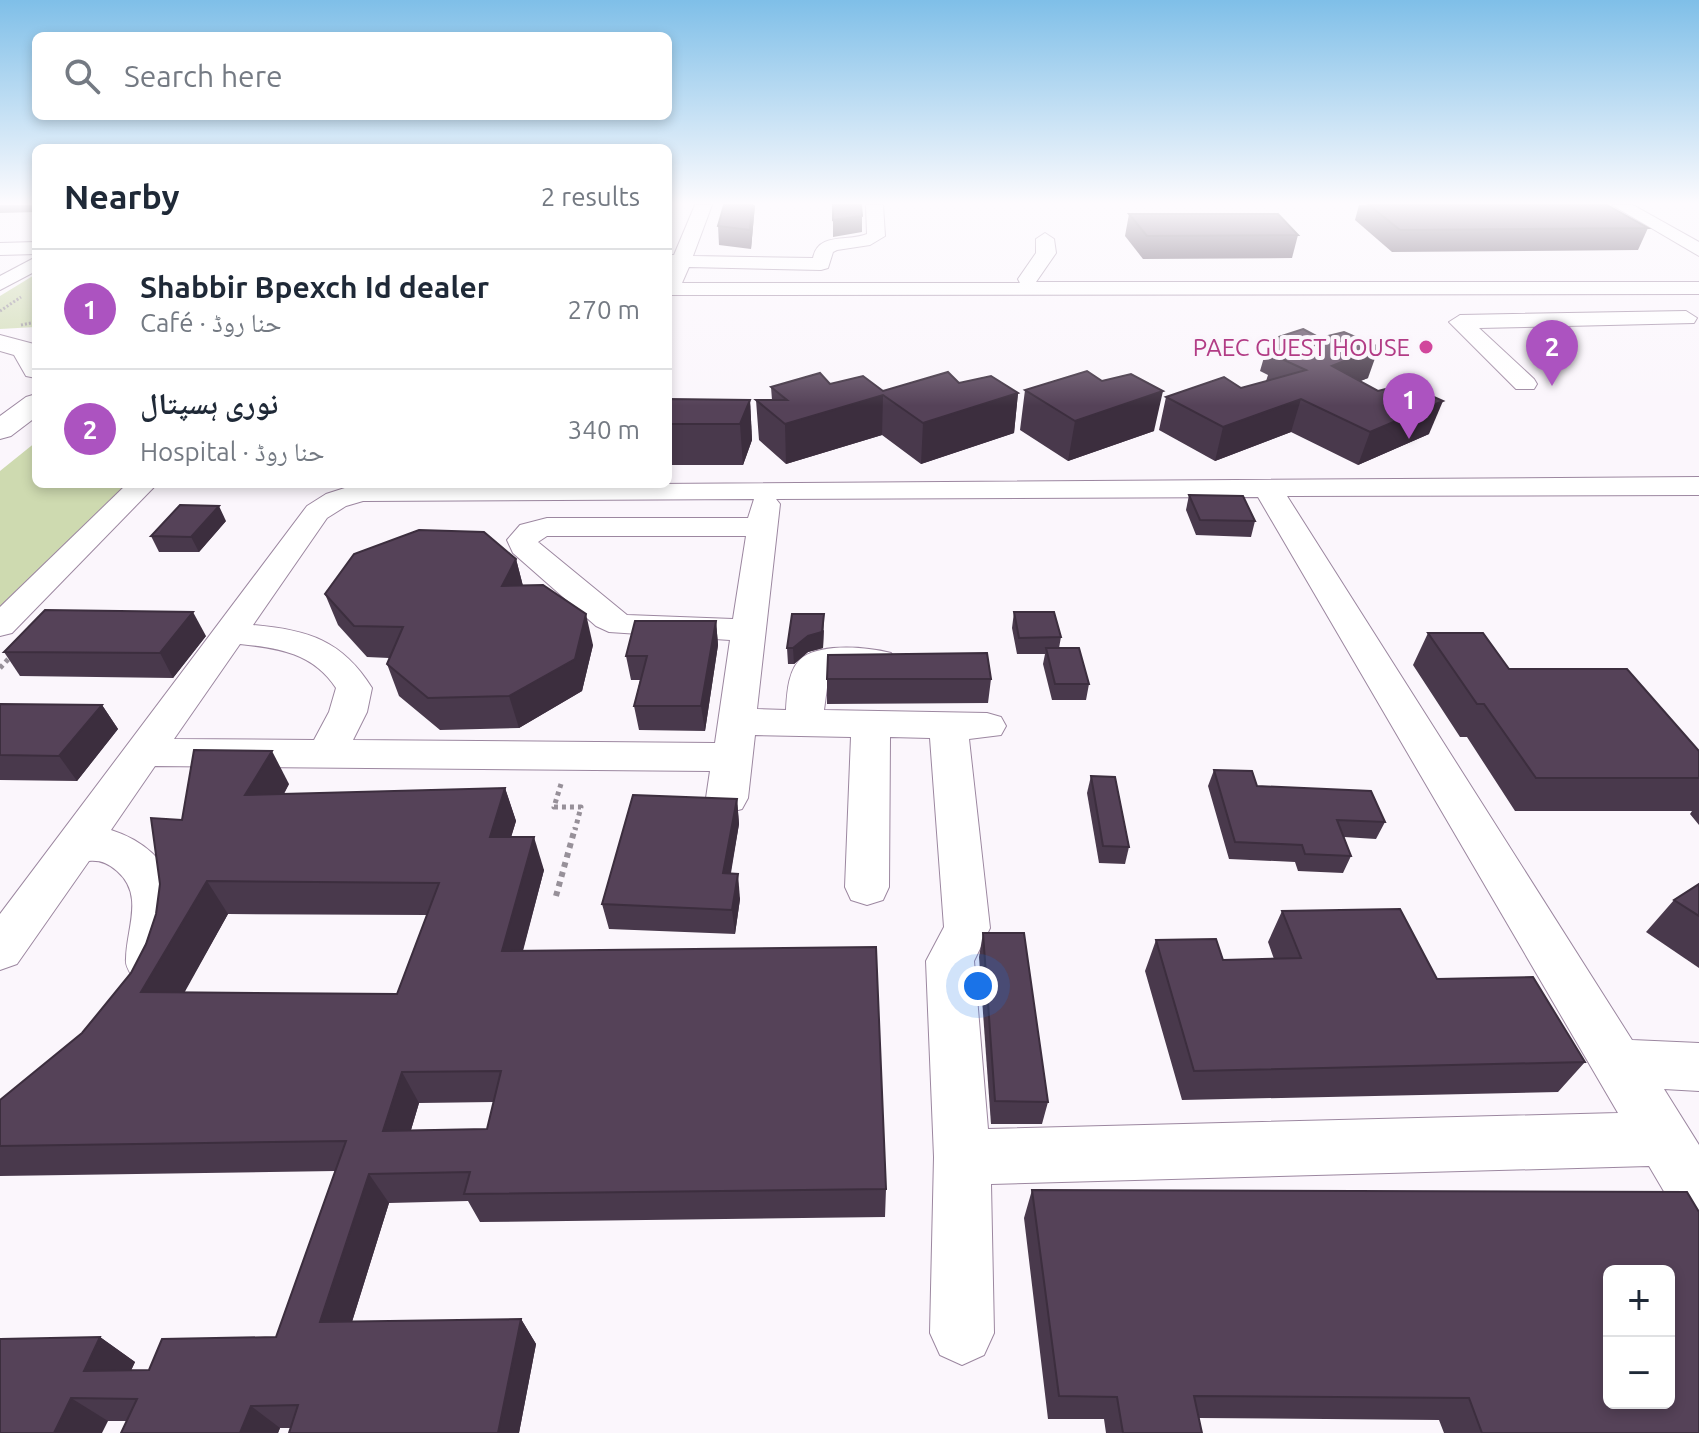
<!DOCTYPE html>
<html lang="en">
<head>
<meta charset="utf-8">
<style>
	:root { --surface:#fff; --page:#f2f2f3; --text:#1f2937; --muted:#747a83; --line:#e0e1e3; --accent:#ac53c0 }
	body { margin:0; font-family:Ubuntu,"Noto Naskh Arabic",sans-serif; background:var(--page); color:var(--text) }
	.controls { position:absolute; right:24px; bottom:24px; display:grid; overflow:hidden; border-radius:12px; box-shadow:0 4px 12px #0003 }
	.controls button { width:72px; height:72px; display:grid; place-items:center; padding:0; border:0; border-bottom:2px solid var(--line); background:var(--surface); color:var(--text); font:40px sans-serif }
	.you { position:absolute; left:978px; top:986px; width:28px; height:28px; margin:-20px; border:6px solid #fff; border-radius:50%; background:#1a73e8; box-shadow:0 0 0 12px #1a73e833 }
	.badge { display:grid; place-items:center; width:52px; height:52px; border-radius:50%; background:var(--accent); color:#fff; font-size:26px; font-weight:700 }
	.pin { position:absolute; translate:-50% -66px; filter:drop-shadow(0 2px 4px #0008) }
	.pin::after { content:''; position:absolute; top:42px; width:28px; height:24px; background:inherit; clip-path:polygon(0 0,100% 0,50% 100%) }
	.list { margin:0; padding:0; list-style:none }
	h2 { display:flex; justify-content:space-between; align-items:center; height:104px; margin:0; padding:0 32px; font-size:34px }
	h2 small { font-size:26px; font-weight:400; color:var(--muted) }
	.list li { display:grid; grid-template-columns:52px 1fr auto; gap:24px; align-items:center; box-sizing:border-box; height:120px; padding:0 32px; border-top:2px solid var(--line) }
	.list b { display:block; font-size:30px; white-space:nowrap }
	.list p { margin:0; font-size:26px; white-space:nowrap; color:var(--muted) }
	.list em { font-size:26px; font-style:normal; color:var(--muted) }
	.icon { flex:none; width:44px; height:44px; fill:none; stroke:currentColor; stroke-width:2; stroke-linecap:round; stroke-linejoin:round }
	.map { position:relative; flex:none; width:1699px; height:1433px; overflow:hidden }
	.search { position:absolute; background:var(--surface); box-shadow:0 4px 12px #0003; left:32px; top:32px; width:640px; height:88px; display:flex; align-items:center; gap:20px; box-sizing:border-box; padding:0 28px; border-radius:12px; color:var(--muted); font-size:30px }
	.panel { position:absolute; background:var(--surface); box-shadow:0 4px 12px #0003; left:32px; top:144px; width:640px; height:344px; border-radius:12px }
	.map>svg:first-child { display:block }
</style>
</head>
<body>
<div class="map">
<svg width="1699" height="1433" viewBox="0 0 1699 1433">
	<rect width="100%" height="100%" fill="#fbf6fc"/>
	<!-- green -->
	<g fill="#cedab0">
		<path d="M36,274V327L0,329V296Z"/>
		<path d="M36,442V484H134L0,614V471Z"/>
	</g>
	<g fill="none" stroke-linecap="round" stroke-linejoin="round">
		<!-- minor casing -->
		<g stroke="#9c87a0" stroke-width="2">
			<g id="minor">
				<path d="M695,205H712L693,256L813,258C818,232 847,242 867,234L866,205H883L885,236L870,245L837,250L833,252L828,268L821,270L689,267L682,283H1020L1018,279L1036,253V239L1045,233L1054,239L1056,253L1036,282H1699V294L668,295V255H674Z"/>
				<path d="M1612,205H1633L1699,242V256Z"/>
				<path d="M36,242V254L0,255V243Z"/>
				<path d="M36,257V271L0,290V276Z"/>
				<path d="M1686,311L1697,318L1694,323L1479,328L1534,379L1537,384L1534,389H1516L1449,322L1460,315Z"/>
				<path d="M1699,477V495L1287,496L1632,1040L1699,1043V1091L1664,1089L1699,1145V1226L1679,1217L1649,1166L991,1184L994,1333L984,1355L962,1365L940,1355L930,1333L934,1157L926,961L944,927L930,738L890,737L889,887L883,900L867,905L851,900L845,887L851,737L755,735L748,798L742,809L727,813L712,809L706,798L710,771L155,766L111,830C178,851 196,915 166,976L149,982L132,976C129,971 125,965 126,959C126,929 145,895 117,871C108,863 100,860 89,861L17,964L0,970V914L307,506L326,494L351,486ZM1258,497L1618,1113L988,1129L974,961L990,928L969,739L1001,735L1006,726L1001,717L987,713L824,710L829,673L878,672L891,669L896,661L891,653C868,647 824,643 803,657C788,668 787,693 786,710L757,709L780,504L776,499ZM754,499L748,518H547L520,525L507,540L513,553L596,626L609,632L730,640L715,743L353,740L367,712L372,688C342,640 308,630 253,625L327,518L346,506L363,501ZM547,536H746L733,619L627,615L538,542ZM240,644C278,648 313,653 336,688L329,712L314,740L174,739Z"/>
				<path d="M127,484H157L12,633L0,636V607Z"/>
			</g>
		</g>
		<!-- major casing -->
		<g stroke="#9c87a0" stroke-width="2">
			<g id="major">
				<path d="M0,335L34,344L36,378L26,376L14,355L0,351Z"/>
				<path d="M36,394V417L11,436L0,439V416L26,397Z"/>
			</g>
		</g>
		<!-- path-far2 -->
		<g stroke="#979099" stroke-width="3" stroke-dasharray="2 2" stroke-linecap="butt">
			<path d="M0,311L21,297"/>
			<path d="M21,325L36,322"/>
		</g>
		<!-- path-far1 -->
		<g stroke="#979099" stroke-width="5" stroke-dasharray="4 4" stroke-linecap="butt">
			<path d="M0,668L13,654"/>
			<path d="M561,784L554,807H581L575,830"/>
		</g>
		<!-- path -->
		<path stroke="#979099" stroke-width="6" stroke-dasharray="5 5" stroke-linecap="butt" d="M556,896L575,828"/>
		<!-- minor -->
		<use href="#minor" fill="#fff" fill-rule="evenodd"/>
		<!-- major -->
		<use href="#major" fill="#fff" fill-rule="evenodd"/>
	</g>
	<!-- wall -->
	<g fill="#49394c" fill-rule="evenodd">
		<path d="M0,205H36V212L0,213Z"/>
		<path d="M724,205H755L751,249L719,245L718,226Z"/>
		<path d="M1359,205H1607L1648,228L1638,250L1392,252L1355,220Z"/>
		<path d="M1129,214L1298,235L1292,258L1143,259L1125,236Z"/>
		<path d="M1269,340L1368,378L1360,381L1429,434L1358,465L1291,432L1215,461L1159,430L1166,397L1241,388L1266,381L1268,375L1260,371Z"/>
		<path d="M959,383L1018,393L1014,433L921,464L882,435L786,464L759,440L756,400H772L771,387L830,384L883,391Z"/>
		<path d="M1025,390L1154,431L1068,461L1020,430Z"/>
		<path d="M668,399L750,400L752,440L743,465H668Z"/>
		<path d="M1189,495L1255,521L1251,537L1196,535L1186,510Z"/>
		<path d="M226,521L199,552H159L151,536Z"/>
		<path d="M516,559L523,586L593,645L582,691L519,728L440,730L399,696L387,664L389,658L367,657L338,625L325,594Z"/>
		<path d="M1014,612L1061,637L1059,648L1089,684L1086,700H1052L1043,664L1045,654H1017L1012,628Z"/>
		<path d="M716,621L718,645L705,731L639,730L634,706L640,680H631L626,656Z"/>
		<path d="M824,630L823,648L808,652L794,664H788L787,648Z"/>
		<path d="M1428,633L1699,751V825L1690,814L1692,811H1515L1467,737H1460L1413,665Z"/>
		<path d="M206,636L173,678L20,676L4,652Z"/>
		<path d="M827,679H991L988,703L827,704Z"/>
		<path d="M0,704L102,705L118,729L77,781L0,780Z"/>
		<path d="M1214,770L1257,786L1385,822L1376,839L1344,837L1351,856L1343,873L1298,871L1295,862L1229,859L1208,786Z"/>
		<path d="M1091,776L1129,847L1125,864L1099,863L1087,793Z"/>
		<path d="M289,784L284,794L505,788L516,821L511,837L544,870L523,951L886,1189L885,1217L480,1222L468,1201L389,1203L352,1322L521,1319L536,1344L519,1433H289L291,1428H280L278,1433H121L127,1421H108L0,1433L100,1337L135,1362L131,1370H149L276,1337L335,1171L0,1176V1100L82,1033L131,973L146,944L156,914L182,820ZM228,914L427,915L397,994L184,992ZM494,1102L487,1129L411,1130L419,1103Z"/>
		<path d="M737,799L739,824L731,873L740,899L735,934L609,929L602,904Z"/>
		<path d="M1699,884V968L1646,932L1674,900Z"/>
		<path d="M1282,911L1437,979L1585,1062L1558,1092L1182,1100L1145,971L1156,940L1223,960L1274,959L1268,942Z"/>
		<path d="M983,933L1048,1102L1042,1124H991L979,957Z"/>
		<path d="M1032,1190L1699,1433H1444L1439,1420L1199,1418L1202,1433H1106L1104,1419H1048L1024,1218Z"/>
	</g>
	<!-- shaded-wall -->
	<g fill="#3c2e3e">
		<path d="M668,205H670L671,219L668,225Z"/>
		<path d="M752,205H755L751,249L750,230Z"/>
		<path d="M862,216V232L833,237V220Z"/>
		<path d="M1379,347L1368,378L1322,397L1332,366Z"/>
		<path d="M1163,391L1154,431L1068,461L1075,421Z"/>
		<path d="M1018,393L1014,433L921,464L923,423Z"/>
		<path d="M883,395L882,435L786,464L785,424Z"/>
		<path d="M1301,399L1291,432L1215,461L1223,427Z"/>
		<path d="M750,400L752,440L743,465L740,424Z"/>
		<path d="M1443,401L1429,434L1358,465L1370,432Z"/>
		<path d="M219,506L226,521L199,552L191,537Z"/>
		<path d="M516,559L524,590L502,586Z"/>
		<path d="M193,612L206,636L173,678L160,653Z"/>
		<path d="M586,614L593,645L582,691L519,728L509,696Z"/>
		<path d="M824,614L823,648L808,652L794,664L793,648Z"/>
		<path d="M716,621L718,645L705,731L701,706Z"/>
		<path d="M102,705L118,729L77,781L59,756Z"/>
		<path d="M272,751L289,784L264,827L245,795Z"/>
		<path d="M505,788L516,821L501,870L490,837Z"/>
		<path d="M737,799L739,824L726,898L723,873Z"/>
		<path d="M534,837L544,870L514,983L502,951Z"/>
		<path d="M738,874L740,899L735,934L732,910Z"/>
		<path d="M207,881L228,914L167,1024L141,992Z"/>
		<path d="M402,1072L419,1103L402,1160L383,1131Z"/>
		<path d="M369,1174L389,1203L344,1347L320,1322Z"/>
		<path d="M521,1319L536,1344L519,1433H498Z"/>
		<path d="M100,1337L135,1362L120,1395L84,1371Z"/>
		<path d="M71,1398L108,1421L102,1433H54Z"/>
		<path d="M251,1406L280,1428L278,1433H240Z"/>
	</g>
	<!-- building -->
	<g fill="#554258" stroke="#3c2e3e" stroke-width="2" fill-rule="evenodd">
		<path d="M724,205H752L750,230L718,226Z"/>
		<path d="M833,205H861L862,216L833,220Z"/>
		<path d="M1369,205H1607L1648,228L1400,230Z"/>
		<path d="M1129,214H1278L1298,235L1147,236Z"/>
		<path d="M1303,329L1320,338L1344,332L1379,347L1332,366L1378,391L1405,384L1443,401L1370,432L1301,399L1223,427L1166,397L1224,377L1241,388L1306,370L1273,355L1289,350L1269,340Z"/>
		<path d="M1087,371L1102,381L1131,374L1163,391L1075,421L1025,390Z"/>
		<path d="M948,372L959,383L991,376L1018,393L923,423L883,395L785,424L756,400H787L771,387L820,373L830,384L863,376L883,391Z"/>
		<path d="M668,399L750,400L740,424H668Z"/>
		<path d="M1189,495L1243,496L1255,521L1200,520Z"/>
		<path d="M180,505L219,506L191,537L151,536Z"/>
		<path d="M419,530L484,532L516,559L502,586L543,585L586,614L575,659L509,696L428,698L387,664L403,627L354,626L325,594L354,554Z"/>
		<path d="M45,610L193,612L160,653L4,652Z"/>
		<path d="M1014,612H1054L1061,637L1019,638Z"/>
		<path d="M792,614H824L822,632L808,636L793,648H787Z"/>
		<path d="M635,621H716L701,706H634L647,656H626Z"/>
		<path d="M1428,633H1483L1509,669H1627L1699,751V778H1536L1484,704H1477Z"/>
		<path d="M1046,648H1079L1089,684H1055Z"/>
		<path d="M987,653L991,679H827L828,655Z"/>
		<path d="M0,704L102,705L59,756L0,755Z"/>
		<path d="M194,750L272,751L245,795L505,788L490,837H534L502,951L876,947L886,1189L464,1194L470,1172L369,1174L320,1322L521,1319L498,1433H289L298,1405L251,1406L240,1433H121L137,1399L71,1398L54,1433H0V1339L100,1337L84,1371L149,1370L162,1339L276,1337L346,1141L0,1146V1100L82,1033L131,973L146,944L156,914L160,884L151,818L182,820ZM207,881L439,883L397,994L141,992ZM501,1071L487,1129L383,1131L402,1072Z"/>
		<path d="M1214,770L1252,771L1257,786L1371,791L1385,822L1337,820L1351,856L1305,854L1302,845L1235,842Z"/>
		<path d="M1091,776L1115,777L1129,847L1103,846Z"/>
		<path d="M633,795L737,799L723,873L738,874L732,910L602,904Z"/>
		<path d="M1699,884V916L1674,900Z"/>
		<path d="M1400,909L1437,979L1533,977L1585,1062L1194,1071L1156,940L1216,939L1223,960L1301,958L1282,911Z"/>
		<path d="M983,933H1024L1048,1102L995,1101Z"/>
		<path d="M1032,1190L1687,1192L1699,1212V1433H1482L1469,1398L1194,1396L1202,1433H1123L1117,1397L1059,1396ZM1609,1271H1669V1403H1609Z"/>
	</g>
	<!-- sky -->
	<linearGradient id="sky" x2="0" y2="1"><stop stop-color="#7fbfe8"/><stop offset="0.5" stop-color="#fdfbfe"/><stop offset="1" stop-color="#fdfbfe" stop-opacity="0"/></linearGradient>
	<rect width="1699" height="406" fill="url(#sky)"/>
	<!-- markers -->
	<circle fill="#d1479c" stroke="#fbf6fc" stroke-width="3" cx="1426" cy="347" r="8"/>
	<g text-anchor="middle" dominant-baseline="central" stroke-width="8" stroke-linejoin="round" paint-order="stroke">
		<!-- far-hotel labels -->
		<g font-size="24" fill="#b23c85" stroke="#fbf6fc" text-anchor="end">
			<text x="1410" y="347">PAEC GUEST HOUSE</text>
		</g>
	</g>
</svg>
<div class="controls">
<button>+</button>
<button>−</button>
</div>
<div class="you"></div>
<div class="pin badge" style="left:1409px;top:439px">1</div>
<div class="pin badge" style="left:1552px;top:386px">2</div>
<div class="search"><svg class="icon" aria-label="search" viewBox="0 0 24 24"><circle cx="10" cy="10" r="6"/><path d="M15 15l6 6"/></svg>Search here</div>
<section class="panel">
<h2>Nearby<small>2 results</small></h2>
<ul class="list">
<li><span class="badge">1</span><div><b>Shabbir Bpexch Id dealer</b><p>Café · حنا روڈ</p></div><em>270 m</em></li>
<li><span class="badge">2</span><div><b>نوری ہسپتال</b><p>Hospital · حنا روڈ</p></div><em>340 m</em></li>
</ul>
</section>
</div>
</body>
</html>
